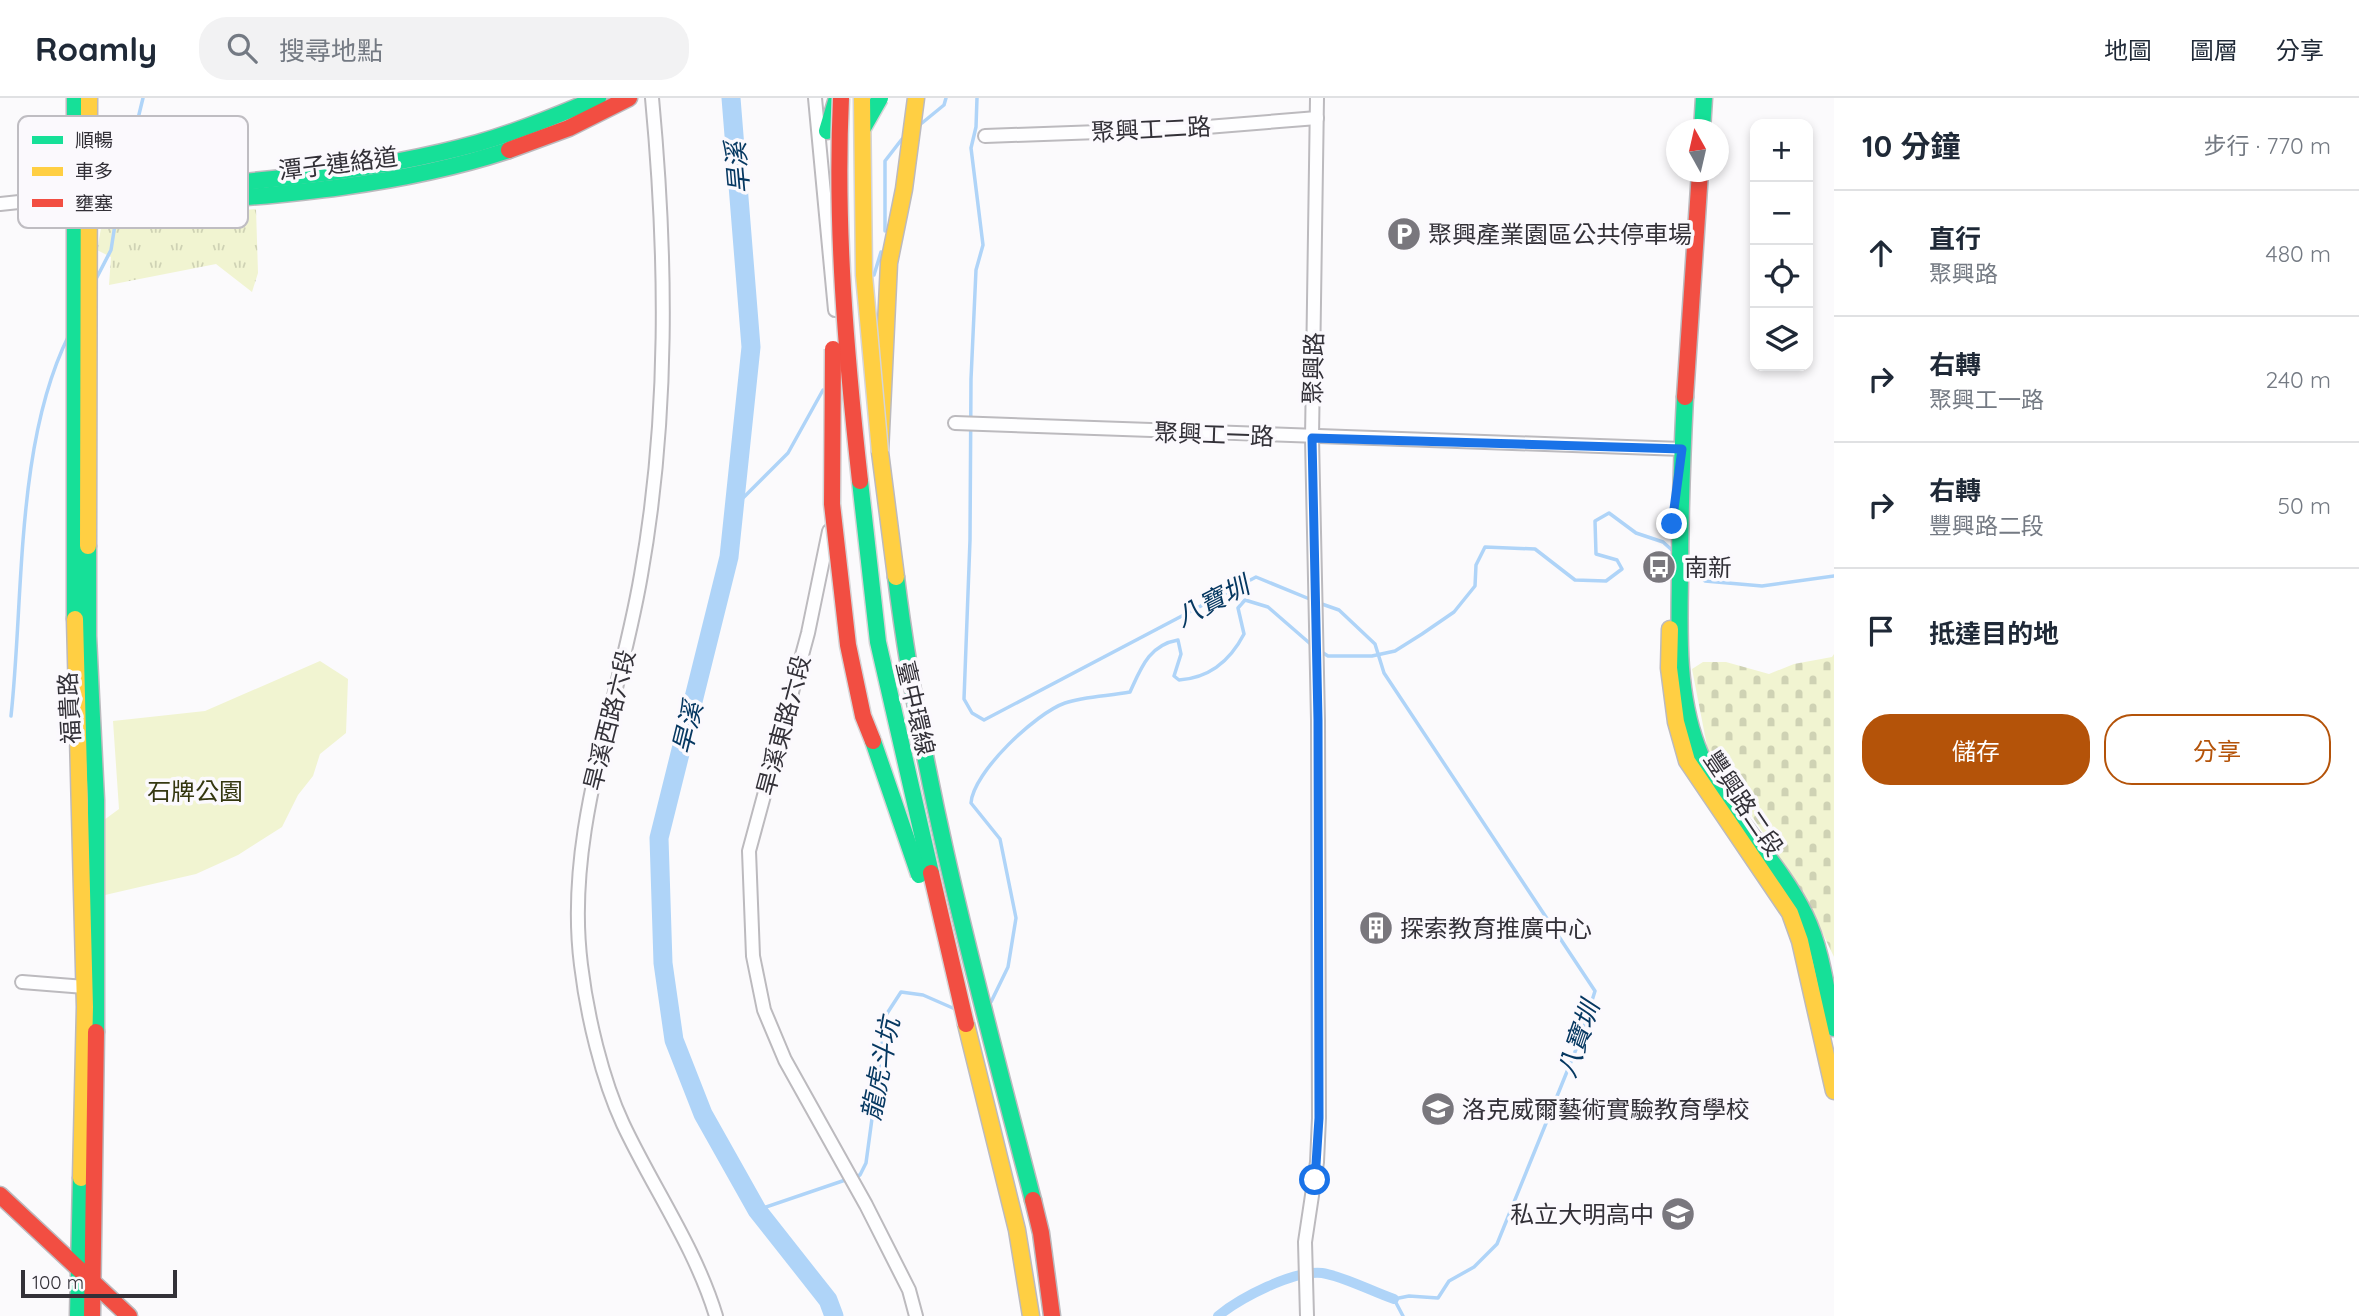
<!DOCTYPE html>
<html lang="zh-TW">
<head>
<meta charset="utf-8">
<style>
	:root { --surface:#fff; --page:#f2f2f3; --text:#1f2937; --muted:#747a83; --line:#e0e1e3; --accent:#b45309 }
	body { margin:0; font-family:Quicksand,"Noto Sans TC",sans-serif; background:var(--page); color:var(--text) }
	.controls { position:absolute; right:21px; top:21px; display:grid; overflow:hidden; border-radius:14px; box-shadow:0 4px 10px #0003 }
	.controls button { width:63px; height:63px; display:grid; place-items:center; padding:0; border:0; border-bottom:2px solid var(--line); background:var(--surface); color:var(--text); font:35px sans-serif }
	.compass { position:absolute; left:1666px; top:21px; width:63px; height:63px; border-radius:50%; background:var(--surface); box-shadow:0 4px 10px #0003; rotate:352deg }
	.scale { position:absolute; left:21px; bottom:18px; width:156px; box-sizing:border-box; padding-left:7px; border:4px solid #333138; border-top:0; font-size:19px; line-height:24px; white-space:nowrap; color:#333138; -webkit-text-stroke:5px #fbf9fd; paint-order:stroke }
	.stop { position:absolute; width:21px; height:21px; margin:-16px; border:5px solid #1a73e8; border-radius:50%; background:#fff }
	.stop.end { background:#1a73e8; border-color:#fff; box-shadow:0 2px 7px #0008 }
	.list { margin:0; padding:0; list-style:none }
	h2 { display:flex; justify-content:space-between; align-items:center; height:91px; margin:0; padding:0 28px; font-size:30px }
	h2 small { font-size:23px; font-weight:400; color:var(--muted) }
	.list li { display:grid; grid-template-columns:46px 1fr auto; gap:21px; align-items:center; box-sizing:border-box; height:126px; padding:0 28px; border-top:2px solid var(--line) }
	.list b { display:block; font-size:26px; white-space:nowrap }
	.list p { margin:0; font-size:23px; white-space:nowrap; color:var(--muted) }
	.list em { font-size:23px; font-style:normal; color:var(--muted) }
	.actions { display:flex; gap:14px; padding:21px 28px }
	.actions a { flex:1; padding:16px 0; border:2px solid var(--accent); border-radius:28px; text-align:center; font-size:24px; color:var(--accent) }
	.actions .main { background:var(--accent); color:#fff }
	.icon { flex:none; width:38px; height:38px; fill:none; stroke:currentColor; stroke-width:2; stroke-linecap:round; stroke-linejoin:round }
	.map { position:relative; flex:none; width:1834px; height:1218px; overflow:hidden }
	header { display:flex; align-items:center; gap:42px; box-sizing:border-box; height:98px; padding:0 35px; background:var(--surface); border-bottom:2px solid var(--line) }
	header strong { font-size:33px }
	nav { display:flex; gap:38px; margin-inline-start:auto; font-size:24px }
	.search { width:490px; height:63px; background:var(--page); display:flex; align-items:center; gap:18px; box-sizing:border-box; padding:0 24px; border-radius:28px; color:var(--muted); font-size:26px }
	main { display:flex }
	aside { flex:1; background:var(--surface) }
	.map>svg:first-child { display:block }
</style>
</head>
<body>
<header>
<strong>Roamly</strong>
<div class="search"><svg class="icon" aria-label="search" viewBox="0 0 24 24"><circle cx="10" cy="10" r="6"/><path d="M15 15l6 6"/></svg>搜尋地點</div>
<nav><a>地圖</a><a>圖層</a><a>分享</a></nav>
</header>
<main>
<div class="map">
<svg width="1834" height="1218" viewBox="0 0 1834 1218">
	<defs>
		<pattern id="grass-tufts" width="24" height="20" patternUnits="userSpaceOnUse" patternTransform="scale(1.75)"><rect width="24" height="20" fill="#f1f4d1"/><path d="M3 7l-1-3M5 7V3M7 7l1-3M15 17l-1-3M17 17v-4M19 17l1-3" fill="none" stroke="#cfd2b4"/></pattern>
		<pattern id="cemetery-stones" width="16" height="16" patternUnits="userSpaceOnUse" patternTransform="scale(1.75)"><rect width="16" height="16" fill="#f1f4d1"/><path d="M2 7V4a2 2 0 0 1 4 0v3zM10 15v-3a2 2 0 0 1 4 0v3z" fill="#cfd2b4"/></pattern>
	</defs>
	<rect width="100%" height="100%" fill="#fbfafc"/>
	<!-- grass -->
	<path fill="url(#grass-tufts)" d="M256,111L258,175L252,194L216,166L109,187L111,159L97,152L102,125L120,120L138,122Z"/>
	<!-- cemetery -->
	<path fill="url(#cemetery-stones)" d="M1834,556V859L1803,794L1708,653L1692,571L1703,564H1726L1769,576L1794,566L1832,559Z"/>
	<!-- park -->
	<path fill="#f1f4d1" d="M320,563L348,581L346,635L320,656L313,678L298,697L282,729L238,757L196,776L105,797L104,722L119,711L113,623L205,613Z"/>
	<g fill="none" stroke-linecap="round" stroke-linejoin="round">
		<!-- stream -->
		<g stroke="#afd4f8" stroke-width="3.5">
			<path d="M977,0L976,29L971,50L983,147L976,172L971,281L970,442L964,601L972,615L984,622L1256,479L1312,502"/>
			<path d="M922,25L944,7L946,0"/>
			<path d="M121,90L143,0"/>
			<path d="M885,133V63L902,41"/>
			<path d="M874,177L881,154"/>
			<path d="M95,183L111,152L117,114"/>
			<path d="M735,408L788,355L823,292"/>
			<path d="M1686,465L1705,483L1762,488L1834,478"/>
			<path d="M1319,505L1339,512L1375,546L1384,575L1595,893L1579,944L1497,1146L1474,1169L1449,1183L1438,1200L1409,1198L1394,1201L1403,1218"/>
			<path d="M1320,553L1328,558H1372L1395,553L1422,536L1454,514L1475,488L1476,467L1485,449L1535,451L1575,482L1606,483L1622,471L1617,462L1596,456L1595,423L1609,415L1636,435L1663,444L1673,453"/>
			<path d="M11,618C24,499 15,345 69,237"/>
			<path d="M991,904L1008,869L1016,820L1000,741L971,705C973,674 1036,615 1065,605C1085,598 1110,598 1130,594C1141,570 1149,547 1178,542L1181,556L1174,578L1179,582C1209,580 1230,563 1244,536L1238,510L1245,502L1268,509L1314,549"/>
			<path d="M757,1112L860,1077L866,1065L886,917L901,894L923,897L955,911"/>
		</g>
		<!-- canal -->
		<path stroke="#afd4f8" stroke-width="10" d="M1218,1218C1240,1200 1293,1172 1322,1175C1343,1178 1373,1194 1394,1201"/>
		<!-- river -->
		<path stroke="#afd4f8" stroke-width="19" d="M731,0L751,249L729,459L659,740L663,865L674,942L703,1016L757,1112L828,1202L834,1218"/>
		<!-- street casing -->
		<g stroke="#bcbabe" stroke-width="16">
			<g id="street">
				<path d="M652,0C667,159 669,320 641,477C619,607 564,734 581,867C587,917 602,981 623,1026C653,1090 695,1149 716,1218"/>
				<path d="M815,0L835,212"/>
				<path d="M985,38L1182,31L1317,20"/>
				<path d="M0,106L75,98L83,100"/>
				<path d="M955,325L1682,351"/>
				<path d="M829,433L808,535L749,753L753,858L764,912L785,962L866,1107L909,1192L916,1218"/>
				<path d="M22,884L85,889"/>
				<path d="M1307,1218L1305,1144L1317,1064L1319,1020L1318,622L1312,340L1317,0"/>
			</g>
		</g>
		<!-- fast casing -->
		<g stroke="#bcbabe" stroke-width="19">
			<g id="fast">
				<path d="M75,0V521"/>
				<path d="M1702,32L1704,0"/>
				<path d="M827,33L837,0"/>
				<path d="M89,101L112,110C245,99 382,94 509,52"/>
				<path d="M89,101L114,94C236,85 359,78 478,45C519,33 559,17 598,0"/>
				<path d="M1685,299C1682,359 1680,420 1680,480C1679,535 1677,595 1697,648C1720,711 1776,757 1805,817C1822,852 1826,892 1834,930"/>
				<path d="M88,448V538L96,702V934"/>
				<path d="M896,479C922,690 980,897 1033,1102"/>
				<path d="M78,1218L81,1080"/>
			</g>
		</g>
		<!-- slow casing -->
		<g stroke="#bcbabe" stroke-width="19">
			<g id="slow">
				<path d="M88,448L89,0"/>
				<path d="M896,479L880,354L889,165L904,91L916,0"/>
				<path d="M75,521L85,909L81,1080"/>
				<path d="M1670,531L1669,570L1676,624L1687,663L1790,815L1800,843L1834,993"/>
				<path d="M966,926L1017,1132L1031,1218"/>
			</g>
		</g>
		<!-- jam casing -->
		<g stroke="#bcbabe" stroke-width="19">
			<g id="jam">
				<path d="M509,52L569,30L629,0"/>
				<path d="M1685,299L1700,74"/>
				<path d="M0,1097L129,1218"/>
				<path d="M1033,1102L1041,1135L1052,1218"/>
				<path d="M92,1218L96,934"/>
			</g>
		</g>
		<!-- street -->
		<use href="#street" stroke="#fefeff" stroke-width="12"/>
		<!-- fast -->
		<use href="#fast" stroke="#16e098" stroke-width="16"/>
		<!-- slow -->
		<use href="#slow" stroke="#ffcf43" stroke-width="16"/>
		<!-- jam -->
		<use href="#jam" stroke="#f24e42" stroke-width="16"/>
		<!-- fast-bridge casing -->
		<g stroke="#d5d4d6" stroke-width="19" stroke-linecap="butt">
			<g id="fast-bridge">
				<path d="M863,30L880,0"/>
				<path d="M860,383L878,544L931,775"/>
				<path d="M873,643L919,777"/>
			</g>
		</g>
		<!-- slow-bridge casing -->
		<g stroke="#d5d4d6" stroke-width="19" stroke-linecap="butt">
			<path id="slow-bridge" d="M862,0L864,177L880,354"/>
		</g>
		<!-- jam-bridge casing -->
		<g stroke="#d5d4d6" stroke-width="19" stroke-linecap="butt">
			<g id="jam-bridge">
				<path d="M841,0C835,127 846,256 860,383"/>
				<path d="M833,251L832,406L848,547L863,618L873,643"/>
				<path d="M931,775L966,926"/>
			</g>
		</g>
		<!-- fast-bridge -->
		<use href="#fast-bridge" stroke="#16e098" stroke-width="16"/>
		<!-- slow-bridge -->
		<use href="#slow-bridge" stroke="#ffcf43" stroke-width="16"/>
		<!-- jam-bridge -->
		<use href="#jam-bridge" stroke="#f24e42" stroke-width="16"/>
	</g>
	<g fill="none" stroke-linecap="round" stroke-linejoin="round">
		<!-- route -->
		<path stroke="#1a73e8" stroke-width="9" d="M1315,1082L1319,1020L1318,622L1312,340L1682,351L1672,426"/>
	</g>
	<!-- icons -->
	<defs>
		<g id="parking-disc" transform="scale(1.75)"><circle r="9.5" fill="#79777d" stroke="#fbf9fd"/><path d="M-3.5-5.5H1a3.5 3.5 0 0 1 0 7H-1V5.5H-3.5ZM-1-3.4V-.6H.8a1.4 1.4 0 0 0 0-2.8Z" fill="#fff"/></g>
		<g id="bus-disc" transform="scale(1.75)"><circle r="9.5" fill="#79777d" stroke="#fbf9fd"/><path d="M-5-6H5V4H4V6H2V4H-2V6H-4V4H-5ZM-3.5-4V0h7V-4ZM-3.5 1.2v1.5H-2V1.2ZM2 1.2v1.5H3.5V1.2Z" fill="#fff"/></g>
		<g id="building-disc" transform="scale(1.75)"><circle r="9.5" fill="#79777d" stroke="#fbf9fd"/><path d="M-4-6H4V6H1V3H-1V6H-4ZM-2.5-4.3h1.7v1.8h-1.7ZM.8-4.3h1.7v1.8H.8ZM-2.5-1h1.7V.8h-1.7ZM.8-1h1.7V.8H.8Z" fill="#fff"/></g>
		<g id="university-disc" transform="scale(1.75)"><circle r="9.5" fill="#79777d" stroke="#fbf9fd"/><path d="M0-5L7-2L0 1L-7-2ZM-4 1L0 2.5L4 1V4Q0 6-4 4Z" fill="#fff"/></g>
		<g id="school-disc" transform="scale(1.75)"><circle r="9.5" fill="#79777d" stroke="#fbf9fd"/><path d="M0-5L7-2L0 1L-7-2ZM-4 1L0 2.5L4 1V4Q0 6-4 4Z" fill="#fff"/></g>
	</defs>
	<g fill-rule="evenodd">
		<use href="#parking-disc" x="1404" y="136"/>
		<use href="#bus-disc" x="1659" y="469"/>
		<use href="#building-disc" x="1376" y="830"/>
		<use href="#university-disc" x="1438" y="1011"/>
		<use href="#school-disc" x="1678" y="1116"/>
	</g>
	<g text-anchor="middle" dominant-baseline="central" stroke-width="7" stroke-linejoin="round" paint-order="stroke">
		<!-- street labels -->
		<g font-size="24" fill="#333138" stroke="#fbf9fd">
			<text transform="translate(1151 31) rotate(-3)">聚興工二路</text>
			<text transform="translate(338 65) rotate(-7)">潭子連絡道</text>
			<text transform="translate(1313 270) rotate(-89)">聚興路</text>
			<text transform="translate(1214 336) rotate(2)">聚興工一路</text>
			<text transform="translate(69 610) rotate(-93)">福貴路</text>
			<text transform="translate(916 610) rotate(77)">臺中環線</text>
			<text transform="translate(609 622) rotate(-76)">旱溪西路六段</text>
			<text transform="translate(783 627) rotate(-75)">旱溪東路六段</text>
			<text transform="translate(1744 705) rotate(56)">豐興路二段</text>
		</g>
		<!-- poi labels -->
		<g font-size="24" fill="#333138" stroke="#fbf9fd" text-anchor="start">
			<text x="1428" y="136">聚興產業園區公共停車場</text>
			<text x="1684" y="469">南新</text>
			<text x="1400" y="830">探索教育推廣中心</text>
			<text x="1462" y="1011">洛克威爾藝術實驗教育學校</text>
			<text x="1654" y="1116" text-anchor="end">私立大明高中</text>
		</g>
		<!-- park labels -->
		<g font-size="24" fill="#343710" stroke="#fbf9fd">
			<text x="195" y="693">石牌公園</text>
		</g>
		<!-- water labels -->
		<g font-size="26" font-style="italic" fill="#063861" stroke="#fbf9fd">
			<text transform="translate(737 70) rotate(-95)">旱溪</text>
			<text transform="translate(1212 503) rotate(-27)">八寶圳</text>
			<text transform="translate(687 630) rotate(-76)">旱溪</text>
			<text transform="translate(1578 941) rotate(-71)">八寶圳</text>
			<text transform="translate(880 971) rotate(-79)">龍虎斗坑</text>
		</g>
	</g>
	<!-- legend -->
	<rect x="18" y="18" width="230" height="112" rx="10" fill="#fbf9fd" stroke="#bfbdc2" stroke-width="2"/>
	<rect x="32" y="38" width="31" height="8" fill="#16e098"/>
	<rect x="32" y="69" width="31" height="9" fill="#ffcf43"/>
	<rect x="32" y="101" width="31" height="8" fill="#f24e42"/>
	<g font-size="19" fill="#333138">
		<text x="75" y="49">順暢</text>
		<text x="75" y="80">車多</text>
		<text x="75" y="112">壅塞</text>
	</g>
</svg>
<div class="controls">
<button>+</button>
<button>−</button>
<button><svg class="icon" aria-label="locate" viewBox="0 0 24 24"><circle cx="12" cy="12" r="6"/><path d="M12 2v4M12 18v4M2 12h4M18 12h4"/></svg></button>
<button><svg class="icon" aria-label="layers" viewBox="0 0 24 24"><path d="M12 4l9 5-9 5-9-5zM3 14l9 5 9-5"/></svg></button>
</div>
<svg class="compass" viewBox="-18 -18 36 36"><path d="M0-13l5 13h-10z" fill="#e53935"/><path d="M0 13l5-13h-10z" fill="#747a83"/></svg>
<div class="scale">100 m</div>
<div class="stop" style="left:1315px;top:1082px"></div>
<div class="stop end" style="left:1672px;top:426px"></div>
</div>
<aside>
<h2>10 分鐘<small>步行 · 770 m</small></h2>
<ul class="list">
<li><svg class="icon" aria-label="ahead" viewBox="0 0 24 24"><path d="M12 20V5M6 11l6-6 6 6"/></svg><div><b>直行</b><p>聚興路</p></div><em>480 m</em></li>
<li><svg class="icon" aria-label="right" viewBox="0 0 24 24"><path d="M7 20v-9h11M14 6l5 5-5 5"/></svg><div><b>右轉</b><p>聚興工一路</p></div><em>240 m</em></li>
<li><svg class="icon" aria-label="right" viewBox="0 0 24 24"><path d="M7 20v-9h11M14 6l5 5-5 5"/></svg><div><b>右轉</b><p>豐興路二段</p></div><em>50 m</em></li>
<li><svg class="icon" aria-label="arrive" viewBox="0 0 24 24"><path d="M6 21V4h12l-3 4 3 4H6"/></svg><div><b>抵達目的地</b></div></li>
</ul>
<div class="actions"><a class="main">儲存</a><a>分享</a></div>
</aside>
</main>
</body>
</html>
